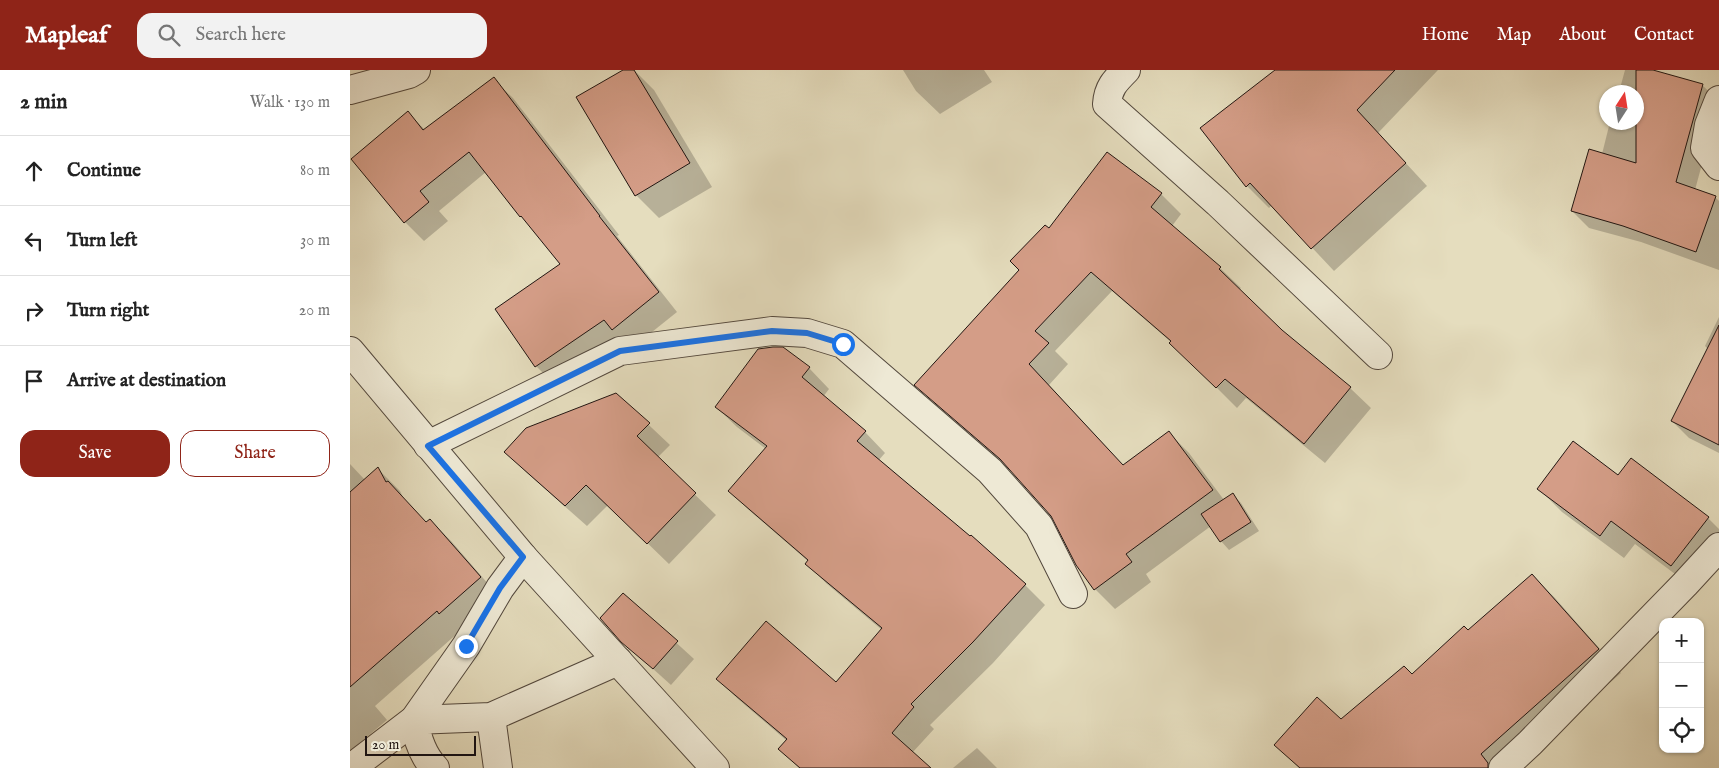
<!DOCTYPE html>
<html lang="en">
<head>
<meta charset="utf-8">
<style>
	:root { --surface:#fff; --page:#f2f2f2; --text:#222; --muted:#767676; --line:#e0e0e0; --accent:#8f2418 }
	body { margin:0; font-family:"IM FELL English",serif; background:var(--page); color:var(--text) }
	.controls { position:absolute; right:15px; bottom:15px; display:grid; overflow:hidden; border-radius:10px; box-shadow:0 1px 4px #0004 }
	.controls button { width:45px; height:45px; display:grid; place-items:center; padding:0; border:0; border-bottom:1px solid var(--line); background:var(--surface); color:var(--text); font:25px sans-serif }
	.compass { position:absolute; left:1249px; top:15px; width:45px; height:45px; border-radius:50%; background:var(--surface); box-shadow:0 1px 4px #0004; rotate:12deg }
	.scale { position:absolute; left:15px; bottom:12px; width:111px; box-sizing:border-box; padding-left:5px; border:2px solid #221612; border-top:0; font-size:14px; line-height:18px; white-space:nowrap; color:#221612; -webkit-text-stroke:4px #eee9d5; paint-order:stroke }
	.stop { position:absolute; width:15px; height:15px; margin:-11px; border:4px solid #1a73e8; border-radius:50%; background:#fff }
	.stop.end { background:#1a73e8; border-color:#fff; box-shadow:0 1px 5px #0008 }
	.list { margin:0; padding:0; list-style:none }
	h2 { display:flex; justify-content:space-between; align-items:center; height:65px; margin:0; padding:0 20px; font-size:21px }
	h2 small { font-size:16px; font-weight:400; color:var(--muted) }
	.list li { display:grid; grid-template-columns:32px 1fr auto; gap:15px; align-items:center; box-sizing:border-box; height:70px; padding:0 20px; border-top:1px solid var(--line) }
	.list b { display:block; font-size:19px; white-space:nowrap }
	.list em { font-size:16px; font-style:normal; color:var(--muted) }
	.actions { display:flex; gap:10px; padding:15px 20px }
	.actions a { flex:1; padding:11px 0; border:1px solid var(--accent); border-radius:15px; text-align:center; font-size:18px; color:var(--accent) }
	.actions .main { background:var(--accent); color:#fff }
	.icon { flex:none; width:28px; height:28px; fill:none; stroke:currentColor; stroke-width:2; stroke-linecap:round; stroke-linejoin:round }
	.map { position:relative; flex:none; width:1369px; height:698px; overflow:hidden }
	header { display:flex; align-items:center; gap:30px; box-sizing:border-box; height:70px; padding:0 25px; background:var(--accent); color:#fff }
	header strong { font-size:24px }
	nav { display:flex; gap:28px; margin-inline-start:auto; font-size:18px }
	.search { width:350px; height:45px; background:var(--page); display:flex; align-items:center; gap:12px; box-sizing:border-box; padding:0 18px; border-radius:15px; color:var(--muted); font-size:19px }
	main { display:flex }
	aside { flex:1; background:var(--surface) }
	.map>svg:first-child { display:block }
</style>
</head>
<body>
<header>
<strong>Mapleaf</strong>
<div class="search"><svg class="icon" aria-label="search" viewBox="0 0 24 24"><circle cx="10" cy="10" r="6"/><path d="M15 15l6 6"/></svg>Search here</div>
<nav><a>Home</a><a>Map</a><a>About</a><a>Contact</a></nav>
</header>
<main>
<aside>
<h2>2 min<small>Walk · 130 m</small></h2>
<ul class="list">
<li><svg class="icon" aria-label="ahead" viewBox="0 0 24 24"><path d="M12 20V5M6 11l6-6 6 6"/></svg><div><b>Continue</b></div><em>80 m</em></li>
<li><svg class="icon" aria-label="left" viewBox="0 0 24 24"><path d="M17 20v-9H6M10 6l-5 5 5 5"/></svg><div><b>Turn left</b></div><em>30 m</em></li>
<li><svg class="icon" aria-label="right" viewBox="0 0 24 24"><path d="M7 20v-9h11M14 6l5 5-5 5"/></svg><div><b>Turn right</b></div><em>20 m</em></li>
<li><svg class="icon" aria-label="arrive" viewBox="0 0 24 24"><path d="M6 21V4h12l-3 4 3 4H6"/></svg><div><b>Arrive at destination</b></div></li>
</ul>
<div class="actions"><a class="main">Save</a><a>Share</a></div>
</aside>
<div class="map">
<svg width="1369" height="698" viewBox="0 0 1369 698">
	<rect width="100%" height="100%" fill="#e5ddbe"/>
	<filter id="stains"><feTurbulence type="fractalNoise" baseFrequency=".004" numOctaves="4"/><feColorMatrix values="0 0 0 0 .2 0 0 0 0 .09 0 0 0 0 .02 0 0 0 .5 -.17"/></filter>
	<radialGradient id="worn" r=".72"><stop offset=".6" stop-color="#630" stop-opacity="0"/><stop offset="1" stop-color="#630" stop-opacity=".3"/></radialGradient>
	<!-- shadow -->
	<g fill="#0003">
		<path d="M275,0H284L304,20L362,117L309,148L286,125Z"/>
		<path d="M553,0H634L642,12L590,44L566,21Z"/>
		<path d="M927,0H1088L1028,63L1077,116L984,201L922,135L919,138L897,116L852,59Z"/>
		<path d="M1275,0H1298L1352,15L1369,31L1345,120L1365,127L1369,131V200L1291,172L1239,158L1222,141L1252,84L1260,52H1286V22H1269Z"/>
		<path d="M143,9L163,28L269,165L267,166L327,242L282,278L205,315L186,296L212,195L183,159L171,146L136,102L89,141L98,151L74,171L55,152L58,43L75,60Z"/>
		<path d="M811,124L831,144L822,156L870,198L891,218L889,220L931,261L1000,318L1021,338L975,393L896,328L887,338L821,272L762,221L705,281L718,294L699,315L774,396L819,363L839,383L874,430L883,425L891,433L909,461L879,480L871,471L861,456L796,504L801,512L765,539L745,519L702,445L662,401L586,335L566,315L670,200L699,160Z"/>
		<path d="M1369,247V383L1339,368L1322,351L1358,279L1355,276Z"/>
		<path d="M459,298L479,319L473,327L515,362L535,383L528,391L675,515L695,535L643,593L580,655L584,659L562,683L579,698H449L430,679L437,671L388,629L367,609L487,613L532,560L477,514L457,494L459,492L400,441L380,421L416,379L387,357L366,337Z"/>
		<path d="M266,324L320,375L307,388L366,445L319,494L258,435L237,456L177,403L156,382Z"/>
		<path d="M0,394L15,410L28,399L50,421L54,429L77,453L80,450L102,472L152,530L109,562L25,636L37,650L0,681Z"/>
		<path d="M1268,407L1358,448L1369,459V487L1345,519L1285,474L1274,488L1212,442L1188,418Z"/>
		<path d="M1182,505L1205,528L1271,603L1163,698H949L926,675L991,651L1062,605L1118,561Z"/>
		<path d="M273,524L344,589L321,615L272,571Z"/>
		<path d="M627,678L647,698H603Z"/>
	</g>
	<!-- building -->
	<g fill="#d49d87" stroke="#221612">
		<path d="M273,0H284L340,93L285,126L226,27Z"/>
		<path d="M925,0H1045L1007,40L1056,93L961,179L900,113L896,117L850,58Z"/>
		<path d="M1286,0H1303L1353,14L1326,112L1366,126L1346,182L1273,156L1221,141L1239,79L1286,93Z"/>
		<path d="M144,7L250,146H249L309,222L262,260L254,250L185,297L145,239L210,194L171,146L170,147L119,82L70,121L79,132L54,153L1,89L58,41L73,60Z"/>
		<path d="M757,82L812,123L801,137L871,197L869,199L932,260L1001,317L954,374L875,309L866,318L819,273L821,271L741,202L685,261L699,273L679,294L773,395L819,361L863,420L776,484L782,492L744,520L726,495L701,446L650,389L564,315L669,200L660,191L695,155L699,158Z"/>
		<path d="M1369,255V375L1321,351Z"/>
		<path d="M423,277H433L460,297L452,307L516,361L507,371L620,466L621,465L676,514L623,572L561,634L564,637L542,663L581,698H450L428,679L437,669L366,609L416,551L486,612L532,558L455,494L458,490L378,421L417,376L365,337L408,279Z"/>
		<path d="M266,323L300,353L287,366L346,423L297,474L236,415L215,436L154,382L176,358Z"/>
		<path d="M1223,371L1268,405L1281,388L1359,447L1321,496L1261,451L1250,466L1187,419Z"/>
		<path d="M28,397L36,412L38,411L76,452L80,449L131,507L89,544L87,541L0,617V422Z"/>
		<path d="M883,423L901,452L870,472L851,444Z"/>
		<path d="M1182,504L1249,579L1131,684L1138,693V698H950L924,675L967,627L991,649L1054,596L1062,604L1114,556L1118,560Z"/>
		<path d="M273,523L328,571L303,599L271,572L250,548Z"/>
	</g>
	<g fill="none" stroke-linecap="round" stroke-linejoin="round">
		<!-- street casing -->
		<g stroke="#53483d" stroke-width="30">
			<g id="street">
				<path d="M776,0C765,11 758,18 757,34L868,133L1028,285"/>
				<path d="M0,20L59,4L66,0"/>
				<path d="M1369,30L1359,55L1355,78L1369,96"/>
				<path d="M0,281L173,487L365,698"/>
				<path d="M78,375L270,281L422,261L457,263L493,274L640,401L689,456L723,524"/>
				<path d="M141,647L148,698"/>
				<path d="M1,698L64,650L116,576L150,518L173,487"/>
				<path d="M85,698C72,685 67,668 64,650L141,647L268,591"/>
				<path d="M1153,698L1180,673L1335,514L1369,477"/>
			</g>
		</g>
		<!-- street -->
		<use href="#street" stroke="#eee9d5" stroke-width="28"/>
	</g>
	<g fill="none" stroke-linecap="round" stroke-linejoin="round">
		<!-- route -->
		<path stroke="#1a73e8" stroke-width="6" d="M116,576L150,518L173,487L78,376L270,281L422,261L457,263L493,274"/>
	</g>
	<rect width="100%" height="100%" filter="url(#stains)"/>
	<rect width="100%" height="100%" fill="url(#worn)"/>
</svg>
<div class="controls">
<button>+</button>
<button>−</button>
<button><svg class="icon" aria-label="locate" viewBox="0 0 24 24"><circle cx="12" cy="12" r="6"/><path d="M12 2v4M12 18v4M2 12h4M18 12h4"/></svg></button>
</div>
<svg class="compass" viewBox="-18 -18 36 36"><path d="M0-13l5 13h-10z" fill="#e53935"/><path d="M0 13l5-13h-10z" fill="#767676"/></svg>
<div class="scale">20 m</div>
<div class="stop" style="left:493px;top:274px"></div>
<div class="stop end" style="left:116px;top:576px"></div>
</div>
</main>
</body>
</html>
